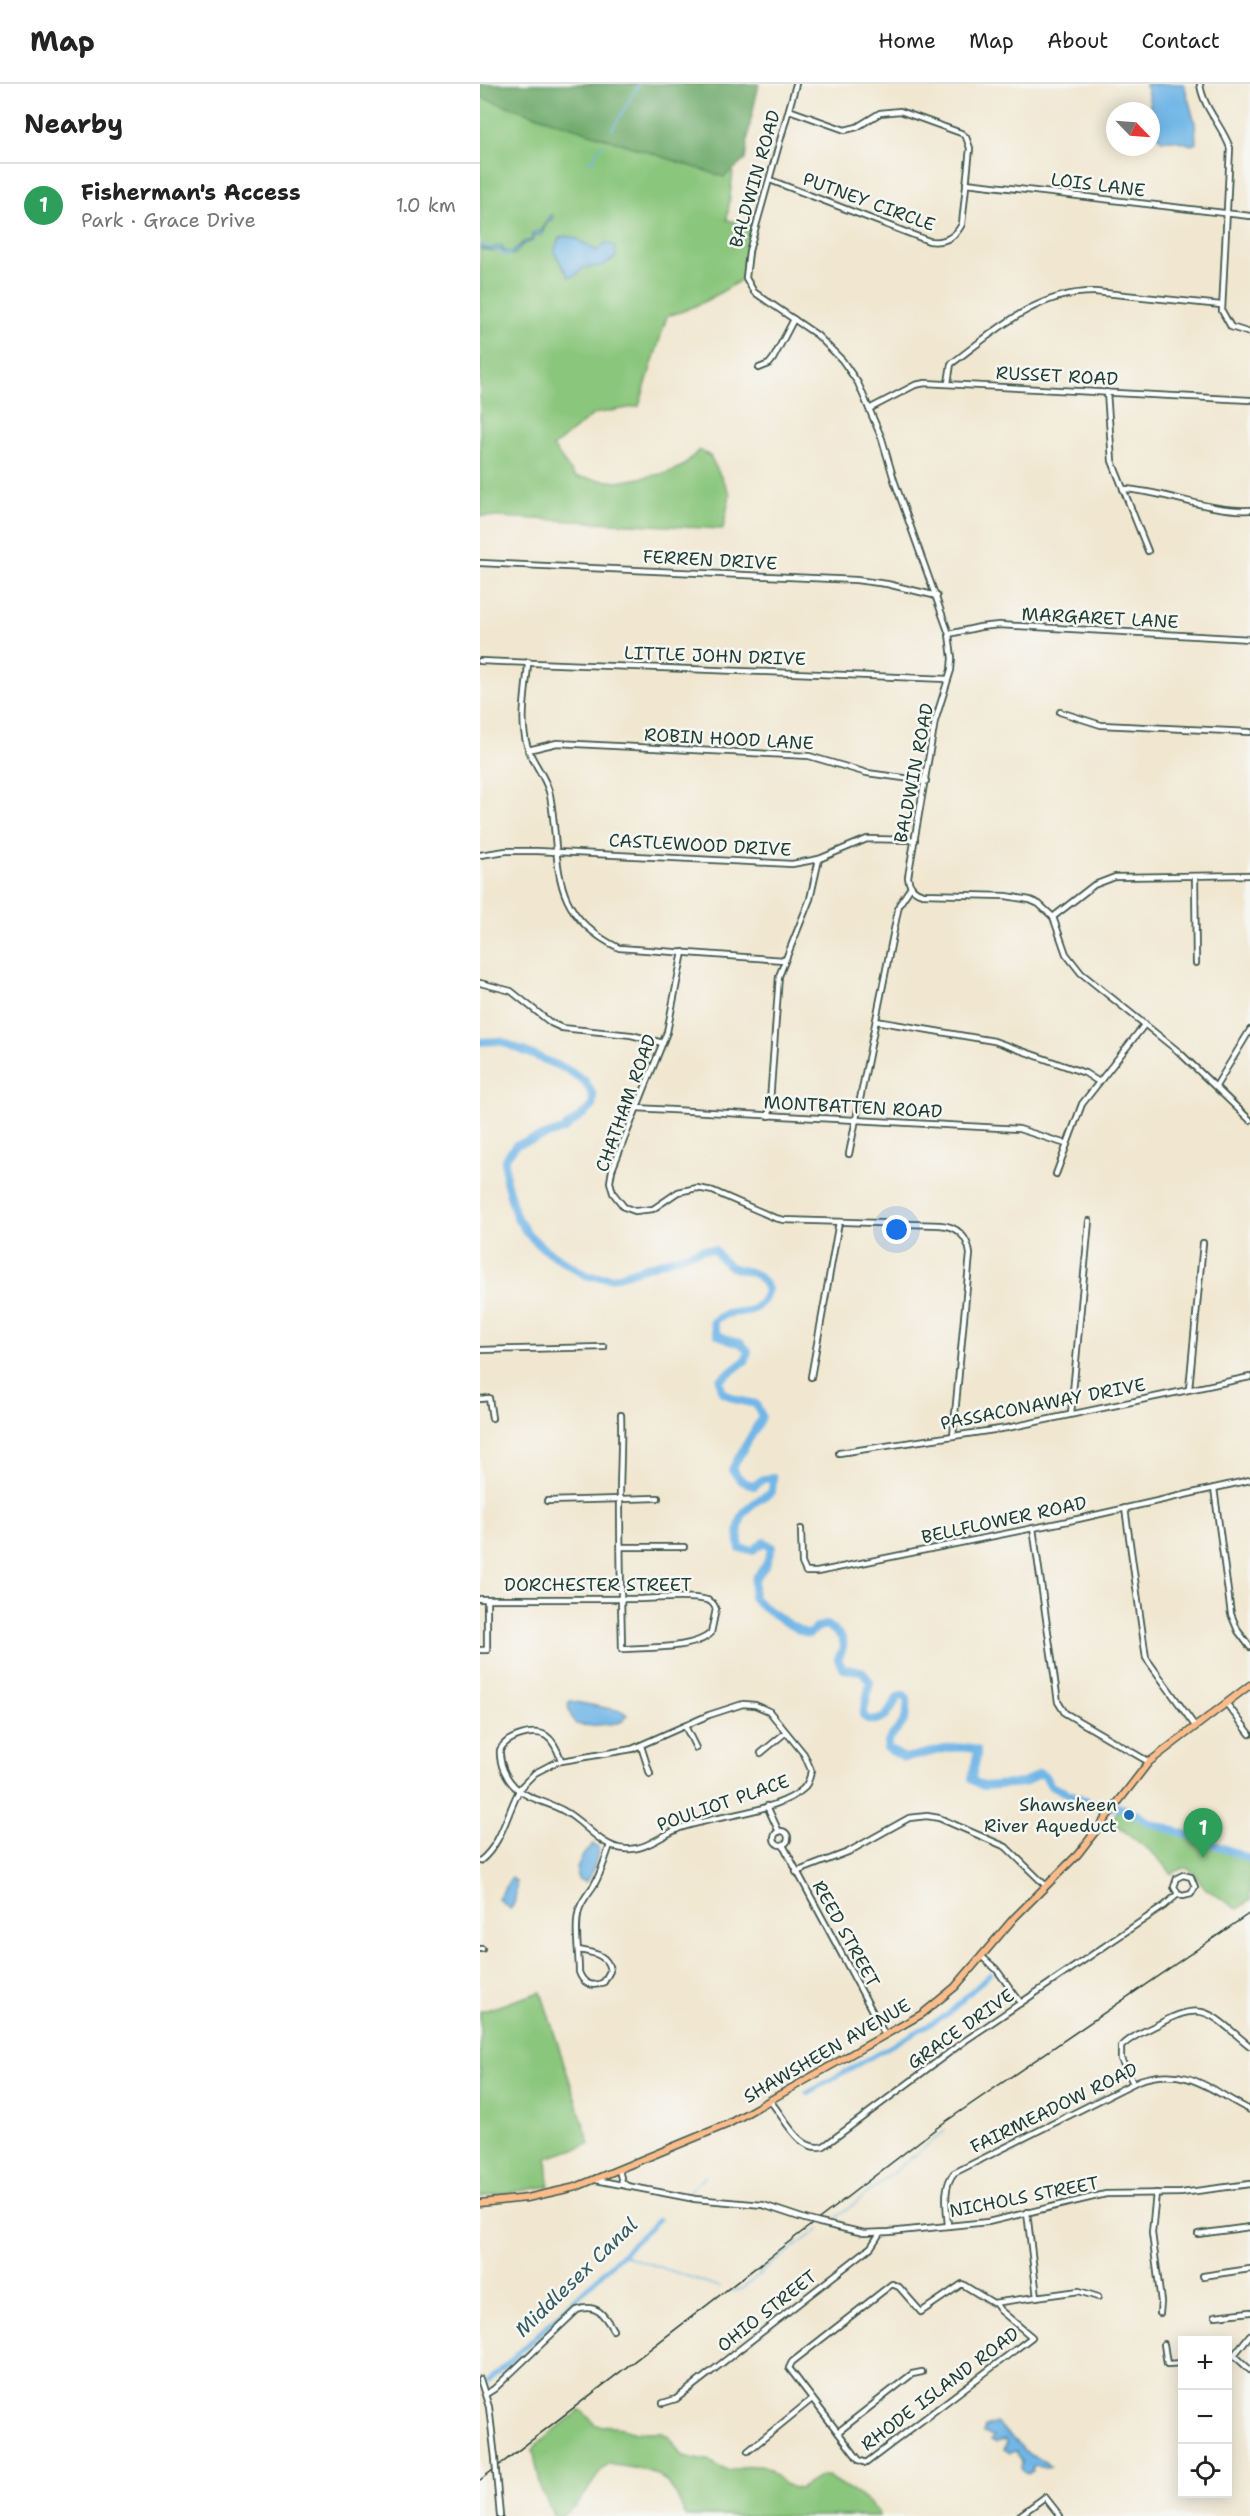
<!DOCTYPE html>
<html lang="en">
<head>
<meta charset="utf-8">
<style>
	:root { --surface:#fff; --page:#f6f6f6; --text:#222; --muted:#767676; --line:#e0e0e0; --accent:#b45309 }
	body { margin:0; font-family:"Shantell Sans",sans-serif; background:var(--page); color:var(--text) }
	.controls { position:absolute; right:18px; bottom:18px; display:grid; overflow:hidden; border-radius:0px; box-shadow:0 3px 15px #0003 }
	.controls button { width:54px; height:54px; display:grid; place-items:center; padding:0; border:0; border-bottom:2px solid var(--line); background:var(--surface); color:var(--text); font:30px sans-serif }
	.compass { position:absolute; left:626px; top:18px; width:54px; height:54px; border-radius:50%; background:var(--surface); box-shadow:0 3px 15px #0003; rotate:115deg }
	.you { position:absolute; left:417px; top:1146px; width:21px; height:21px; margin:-15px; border:4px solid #fff; border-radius:50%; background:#1a73e8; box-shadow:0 0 0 9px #1a73e833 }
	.badge { display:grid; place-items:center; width:39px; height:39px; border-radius:50%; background:var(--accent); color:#fff; font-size:20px; font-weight:700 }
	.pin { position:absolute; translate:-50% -50px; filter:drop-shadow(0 2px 3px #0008) }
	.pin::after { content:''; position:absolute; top:32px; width:21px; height:18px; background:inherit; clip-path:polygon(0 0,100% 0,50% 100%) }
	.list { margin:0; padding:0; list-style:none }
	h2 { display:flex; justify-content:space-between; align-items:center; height:78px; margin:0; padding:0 24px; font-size:26px }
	h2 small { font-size:20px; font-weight:400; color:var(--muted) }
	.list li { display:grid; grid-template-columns:39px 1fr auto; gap:18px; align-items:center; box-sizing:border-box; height:84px; padding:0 24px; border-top:2px solid var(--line) }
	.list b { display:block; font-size:22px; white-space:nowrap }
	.list p { margin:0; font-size:20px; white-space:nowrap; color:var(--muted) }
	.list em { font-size:20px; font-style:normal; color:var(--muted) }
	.icon { flex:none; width:33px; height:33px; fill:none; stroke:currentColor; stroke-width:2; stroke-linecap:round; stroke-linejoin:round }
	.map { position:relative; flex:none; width:770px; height:2432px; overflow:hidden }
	header { display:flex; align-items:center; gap:36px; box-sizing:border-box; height:84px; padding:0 30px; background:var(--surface); border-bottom:2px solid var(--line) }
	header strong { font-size:28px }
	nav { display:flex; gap:33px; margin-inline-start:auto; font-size:21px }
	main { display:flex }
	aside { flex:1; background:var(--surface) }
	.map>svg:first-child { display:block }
</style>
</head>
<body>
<header>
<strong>Map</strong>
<nav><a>Home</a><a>Map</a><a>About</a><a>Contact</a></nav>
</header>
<main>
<aside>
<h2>Nearby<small></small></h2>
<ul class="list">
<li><span class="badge" style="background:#2e9e5b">1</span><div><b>Fisherman's Access</b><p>Park · Grace Drive</p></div><em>1.0 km</em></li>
</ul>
</aside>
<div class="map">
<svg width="770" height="2432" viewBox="0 0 770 2432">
	<rect width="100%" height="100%" fill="#f6f6f2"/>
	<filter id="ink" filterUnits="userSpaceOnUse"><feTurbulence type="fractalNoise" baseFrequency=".0167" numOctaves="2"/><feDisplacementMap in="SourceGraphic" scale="12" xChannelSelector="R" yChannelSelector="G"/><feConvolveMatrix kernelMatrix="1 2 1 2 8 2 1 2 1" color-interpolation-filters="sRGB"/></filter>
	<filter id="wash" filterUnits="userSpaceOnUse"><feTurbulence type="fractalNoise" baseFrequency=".008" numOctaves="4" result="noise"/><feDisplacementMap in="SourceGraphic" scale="24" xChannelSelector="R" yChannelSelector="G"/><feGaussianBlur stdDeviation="1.35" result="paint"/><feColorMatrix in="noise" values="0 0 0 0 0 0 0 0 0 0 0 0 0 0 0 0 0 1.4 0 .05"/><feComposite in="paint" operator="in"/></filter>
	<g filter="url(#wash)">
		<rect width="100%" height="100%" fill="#f1e7d0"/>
		<!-- green -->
		<g fill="#8ac67c" stroke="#548258" stroke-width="1.5">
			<path d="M0,0L247,73L253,88L247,136L274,142L262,195C237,211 215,225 187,232L159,322L114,330L73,363L95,393L138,398L187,389L203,382L219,366L230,372L250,410L243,445L0,432Z"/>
			<path d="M640,1724L658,1731L669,1739L718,1754L770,1775V1816L757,1825C746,1818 735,1811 725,1804C715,1796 714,1774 692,1790L673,1769L631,1737Z"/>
			<path d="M61,1908L110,2060L67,2074L69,2102L0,2113V1928Z"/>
			<path d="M101,2326L116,2341L143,2344L155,2348H181L191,2355L202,2372L231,2378L247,2387C257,2386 270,2380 280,2381C295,2382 295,2402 320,2405L341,2392H348L386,2416L398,2427L399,2432H206C201,2424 199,2414 193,2406C179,2383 153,2385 129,2380C110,2393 102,2428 77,2432L73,2430L61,2405L53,2366L58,2359Z"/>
		</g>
		<!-- forest -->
		<path fill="#6fab6c" stroke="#477450" stroke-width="1.5" d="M0,0H279L270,40L265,76L244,93L0,13Z"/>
		<!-- water -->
		<g fill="#71b6e7" stroke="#487a8e" stroke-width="1.5">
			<path d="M666,0H704L715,39L716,59L712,61L695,56H682L679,54L675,46Z"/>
			<path d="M72,130L73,136L68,137L61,151H54L53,157L42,161L35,170L26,171L20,165L14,167L0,165V163L8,165L22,161L23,166L32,169L43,158L51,156L52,149L61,147Z"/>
			<path d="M86,152L95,154L117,167L125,159L135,162L136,173L122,182L103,184L96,191L89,193L74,168L79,154Z"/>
			<path d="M90,1617L142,1627L147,1631L143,1637L138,1639C130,1640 100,1644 95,1639C91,1635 89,1626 88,1620Z"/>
			<path d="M113,1760L118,1763C118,1774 112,1791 105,1798L98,1795C93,1783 104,1769 113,1760Z"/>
			<path d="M31,1794L36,1797C36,1806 37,1819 30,1825L18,1815Z"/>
			<path d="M516,2339L550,2371L566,2378L571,2383L566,2384L557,2382L552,2384L553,2388L547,2390L541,2385L542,2378L536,2367L529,2369L523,2365L527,2360L526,2356L515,2358L511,2356L514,2352L503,2349L505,2343Z"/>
		</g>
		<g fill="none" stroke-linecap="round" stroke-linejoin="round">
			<!-- stream -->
			<g stroke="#71b6e7" stroke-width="1.5">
				<path d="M132,46L159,0"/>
				<path d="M108,77L115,76L116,68L123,60"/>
				<path d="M0,159L11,164"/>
				<path d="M18,168L25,171L30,170"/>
				<path d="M209,2107L226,2092"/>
				<path d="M355,2135L465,2047"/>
				<path d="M140,2170L240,2203"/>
				<path d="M251,2207L262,2205L294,2178L339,2145"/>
			</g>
			<!-- canal -->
			<g stroke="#71b6e7" stroke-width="4.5">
				<path d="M327,2009L468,1930L510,1890"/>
				<path d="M8,2298L179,2135"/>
			</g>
			<!-- river -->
			<path stroke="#71b6e7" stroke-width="8" d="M0,958L20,957L86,985L105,997L113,1011L112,1023L83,1046L36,1061L25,1075L26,1097L36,1132L47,1149L64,1165L107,1192L132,1194L223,1165L235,1166C240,1174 247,1183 257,1185C276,1190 277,1187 288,1205C275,1242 254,1218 233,1238L237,1250L250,1257L261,1259L268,1267L266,1276L240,1296L242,1308L257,1316L276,1320L282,1332C273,1351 261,1367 252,1386L262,1397L274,1402L283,1395L293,1394L292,1408C265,1422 254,1433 260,1465L273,1466L284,1458L292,1463L286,1481L275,1495L273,1513C280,1522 318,1548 329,1550L338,1543L346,1541C364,1552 368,1557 358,1575L363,1585L382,1587L390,1598L383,1631L388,1636C407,1638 409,1627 418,1613L424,1611L427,1614C430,1648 408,1645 407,1664L424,1674C449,1671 471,1658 497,1666C498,1676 492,1685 492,1696L503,1702L544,1699L560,1689L565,1692L571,1702L613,1720L642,1724L658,1731L669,1739L718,1754L770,1775"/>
		</g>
	</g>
	<g filter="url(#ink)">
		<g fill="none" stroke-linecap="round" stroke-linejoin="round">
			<!-- minor casing -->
			<g stroke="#3e564b" stroke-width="8">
				<g id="minor">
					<path d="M316,0L269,167L266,194L274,208L337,251L362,276L378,299L402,355L414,396L469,550L472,574L471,586L455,637L428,793C429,803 434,808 443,810L526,812L550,816L559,820L573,833L586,870L601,889L699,968L770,1036"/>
					<path d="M720,0C723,24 742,41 750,64L742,227L751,243L770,249"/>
					<path d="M290,96L449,157C464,159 475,154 482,140L490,64L486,53L481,49L420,27L400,29L377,43L365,46L309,26"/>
					<path d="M486,99L770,132"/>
					<path d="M279,284L289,280L293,275L314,235"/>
					<path d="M468,299L471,280C515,247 557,207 615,208L741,221"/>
					<path d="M627,308L632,377L668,467"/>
					<path d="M389,325L435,301L445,299L770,316"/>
					<path d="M643,405C686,407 727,428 770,426"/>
					<path d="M0,479L376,496L407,500L457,512"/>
					<path d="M469,550L500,543L519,541L770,555"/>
					<path d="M0,577L468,595"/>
					<path d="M48,578C47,604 39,636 47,661C52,679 66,692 70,711C82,777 65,828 139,864L304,876"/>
					<path d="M580,628L621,641L770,648"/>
					<path d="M48,666L77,659L329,672L387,689L446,697"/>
					<path d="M0,771L26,767H57L312,780L339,775L387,755L435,756"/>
					<path d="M715,792L716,879"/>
					<path d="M573,833L614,801L635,793L770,791"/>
					<path d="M203,868L187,948L132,1086L130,1098L133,1109L144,1123L155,1127L173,1125L198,1108L217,1104L233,1107L295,1134L304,1136L460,1141C477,1142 488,1153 490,1170L473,1352"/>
					<path d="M0,899L31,907L71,939L82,944L151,951L183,959"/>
					<path d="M396,937L514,957L605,989L619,998"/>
					<path d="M736,1002L770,946"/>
					<path d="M156,1024L539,1045L586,1060"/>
					<path d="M289,1032L299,892L330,815L339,775"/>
					<path d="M369,1070L419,821L431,803"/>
					<path d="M576,1090L602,1020L665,940"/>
					<path d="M0,1266L124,1263"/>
					<path d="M331,1293L359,1138"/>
					<path d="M709,1305L723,1159"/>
					<path d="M0,1315L9,1314L12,1334"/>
					<path d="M591,1330L609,1137"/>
					<path d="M359,1369L527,1344L770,1293"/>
					<path d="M734,1404L751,1530L758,1547L770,1563"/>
					<path d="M67,1417L178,1414"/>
					<path d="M645,1424L666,1574L715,1642"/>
					<path d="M553,1444L578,1618L585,1629L669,1678"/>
					<path d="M321,1445L322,1479L326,1488H337L598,1435L770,1396"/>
					<path d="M141,1463H204"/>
					<path d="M0,1515C52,1515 105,1515 157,1515C178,1515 208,1511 227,1516C232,1517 234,1520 236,1525L231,1549C213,1566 166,1563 142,1565C141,1515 140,1465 140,1415C140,1387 142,1359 141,1331"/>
					<path d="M0,1566H7V1515"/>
					<path d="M746,1619L770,1650"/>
					<path d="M205,1642L216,1664"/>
					<path d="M161,1662L170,1690"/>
					<path d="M281,1669L305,1649"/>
					<path d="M287,1722L299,1748"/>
					<circle cx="301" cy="1754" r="7"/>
					<path d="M303,1761L405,1951"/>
					<path d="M0,1777C23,1759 27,1727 41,1703L55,1689L76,1678L152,1665L229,1631L263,1620L275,1621L289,1627L324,1670L331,1686C330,1696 326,1704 318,1709C289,1729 234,1732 200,1744C182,1751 165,1767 145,1765C120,1763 105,1738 84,1727C69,1718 49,1716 35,1703C26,1694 19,1680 20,1666C24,1658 30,1655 38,1652C63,1643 73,1652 81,1676"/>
					<path d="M316,1788L368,1768L429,1734L447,1732L459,1734L526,1763L566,1802"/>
					<path d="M0,1865H2"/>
					<path d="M99,1866C113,1869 128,1870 130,1887L124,1898C113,1904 103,1900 99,1888C99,1868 94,1844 99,1826C102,1816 109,1809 114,1801C121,1789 125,1775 130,1761"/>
					<path d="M501,1872L516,1885L541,1919"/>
					<path d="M653,1999L641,1975V1963C650,1953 665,1947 677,1941C725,1913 732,1932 770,1962"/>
					<path d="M290,2017C304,2032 319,2070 344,2062L486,1956L684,1822L698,1810L703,1812L711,1810L715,1803L711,1793L703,1791L697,1794L694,1803L698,1810"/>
					<path d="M139,2086L142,2098L147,2102"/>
					<path d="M116,2096L215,2115L283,2121L325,2135"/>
					<path d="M676,2109L672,2149L681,2218L680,2229"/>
					<path d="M547,2128L557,2213"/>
					<path d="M340,2139L384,2149L409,2148L508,2138L626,2110L701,2109L770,2100"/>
					<path d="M468,2142C467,2125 462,2103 474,2089L660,1996C708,1981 730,2006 770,2026"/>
					<path d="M718,2150L770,2143"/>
					<path d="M723,2192L770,2185"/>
					<path d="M515,2219L520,2226L552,2253L386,2379L379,2376L309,2284L312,2278L412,2200L419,2203L441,2228L482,2200L513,2219L599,2207L618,2213"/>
					<path d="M735,2232L770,2228"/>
					<path d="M684,2260L687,2280L702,2279"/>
					<path d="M754,2271L770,2251"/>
					<path d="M754,2271L770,2286"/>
					<path d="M0,2295L9,2323L15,2374"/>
					<path d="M6,2310L14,2305L97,2226C116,2219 124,2230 133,2246"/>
					<path d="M183,2319L196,2315L391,2163L400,2149"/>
					<path d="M358,2348L432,2290L442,2288"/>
					<path d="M268,2367L332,2315"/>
					<path d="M16,2388L20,2432"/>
					<path d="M539,2432L565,2413L580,2432"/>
				</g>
			</g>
			<!-- major casing -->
			<g stroke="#3e564b" stroke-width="9">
				<path id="major" d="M0,2119L47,2114L96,2103L248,2040L442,1930L475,1903L534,1834L598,1770L669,1678L770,1601"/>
			</g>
			<!-- minor -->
			<use href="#minor" stroke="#fff" stroke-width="4.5"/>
			<!-- major -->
			<use href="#major" stroke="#fabc8b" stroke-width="6"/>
			<!-- rail -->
			<path stroke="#1f3d34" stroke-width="1.5" d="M0,2396L462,2040L770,1829"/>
			<!-- minor-bridge casing -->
			<g stroke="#3e564b" stroke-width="8" stroke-linecap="butt">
				<g id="minor-bridge">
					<path d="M325,2135L340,2139"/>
					<path d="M15,2374L16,2388"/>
				</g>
			</g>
			<!-- minor-bridge -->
			<use href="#minor-bridge" stroke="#fff" stroke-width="4.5"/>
		</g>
	</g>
	<!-- markers -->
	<circle fill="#1f6fb2" stroke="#f6f6f2" stroke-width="2" cx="649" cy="1731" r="6"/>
	<g text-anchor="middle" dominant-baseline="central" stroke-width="5" stroke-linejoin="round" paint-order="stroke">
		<!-- street labels -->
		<g font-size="18" fill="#1f3d34" stroke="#f6f6f2">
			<text transform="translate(275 95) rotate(-74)">BALDWIN ROAD</text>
			<text transform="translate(618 101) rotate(7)">LOIS LANE</text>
			<text transform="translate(389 118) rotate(20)">PUTNEY CIRCLE</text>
			<text transform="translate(577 292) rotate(3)">RUSSET ROAD</text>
			<text transform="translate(230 476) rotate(3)">FERREN DRIVE</text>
			<text transform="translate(620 534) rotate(3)">MARGARET LANE</text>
			<text transform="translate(235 572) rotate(2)">LITTLE JOHN DRIVE</text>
			<text transform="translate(249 655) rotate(3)">ROBIN HOOD LANE</text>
			<text transform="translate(434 689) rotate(-79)">BALDWIN ROAD</text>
			<text transform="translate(220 761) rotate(3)">CASTLEWOOD DRIVE</text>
			<text transform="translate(146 1019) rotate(-70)">CHATHAM ROAD</text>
			<text transform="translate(373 1023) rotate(3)">MONTBATTEN ROAD</text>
			<text transform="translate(563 1320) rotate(-11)">PASSACONAWAY DRIVE</text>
			<text transform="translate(524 1436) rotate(-12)">BELLFLOWER ROAD</text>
			<text x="118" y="1501">DORCHESTER STREET</text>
			<text transform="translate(243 1719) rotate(-19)">POULIOT PLACE</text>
			<text transform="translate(366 1850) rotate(61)">REED STREET</text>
			<text transform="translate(481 1945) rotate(-35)">GRACE DRIVE</text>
			<text transform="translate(347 1967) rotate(-30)">SHAWSHEEN AVENUE</text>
			<text transform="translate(574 2024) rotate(-26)">FAIRMEADOW ROAD</text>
			<text transform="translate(544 2113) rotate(-11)">NICHOLS STREET</text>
			<text transform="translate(287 2227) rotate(-38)">OHIO STREET</text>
			<text transform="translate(460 2305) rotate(-37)">RHODE ISLAND ROAD</text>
		</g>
		<!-- poi labels -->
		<g font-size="18" fill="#1f3d34" stroke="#f6f6f2" text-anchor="end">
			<text x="637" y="1721">Shawsheen<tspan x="637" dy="21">River Aqueduct</tspan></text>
		</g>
		<!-- water labels -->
		<g font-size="20" font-style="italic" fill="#345b61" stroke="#f6f6f2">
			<text transform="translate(96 2193) rotate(-44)">Middlesex Canal</text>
		</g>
	</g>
</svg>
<div class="controls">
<button>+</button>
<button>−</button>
<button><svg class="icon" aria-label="locate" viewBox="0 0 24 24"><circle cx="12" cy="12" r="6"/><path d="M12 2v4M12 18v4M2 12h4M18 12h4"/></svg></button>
</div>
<svg class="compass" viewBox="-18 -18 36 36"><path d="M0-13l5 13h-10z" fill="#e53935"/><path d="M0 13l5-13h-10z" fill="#767676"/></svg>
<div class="you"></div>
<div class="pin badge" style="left:723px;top:1774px;background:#2e9e5b">1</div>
</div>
</main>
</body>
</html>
